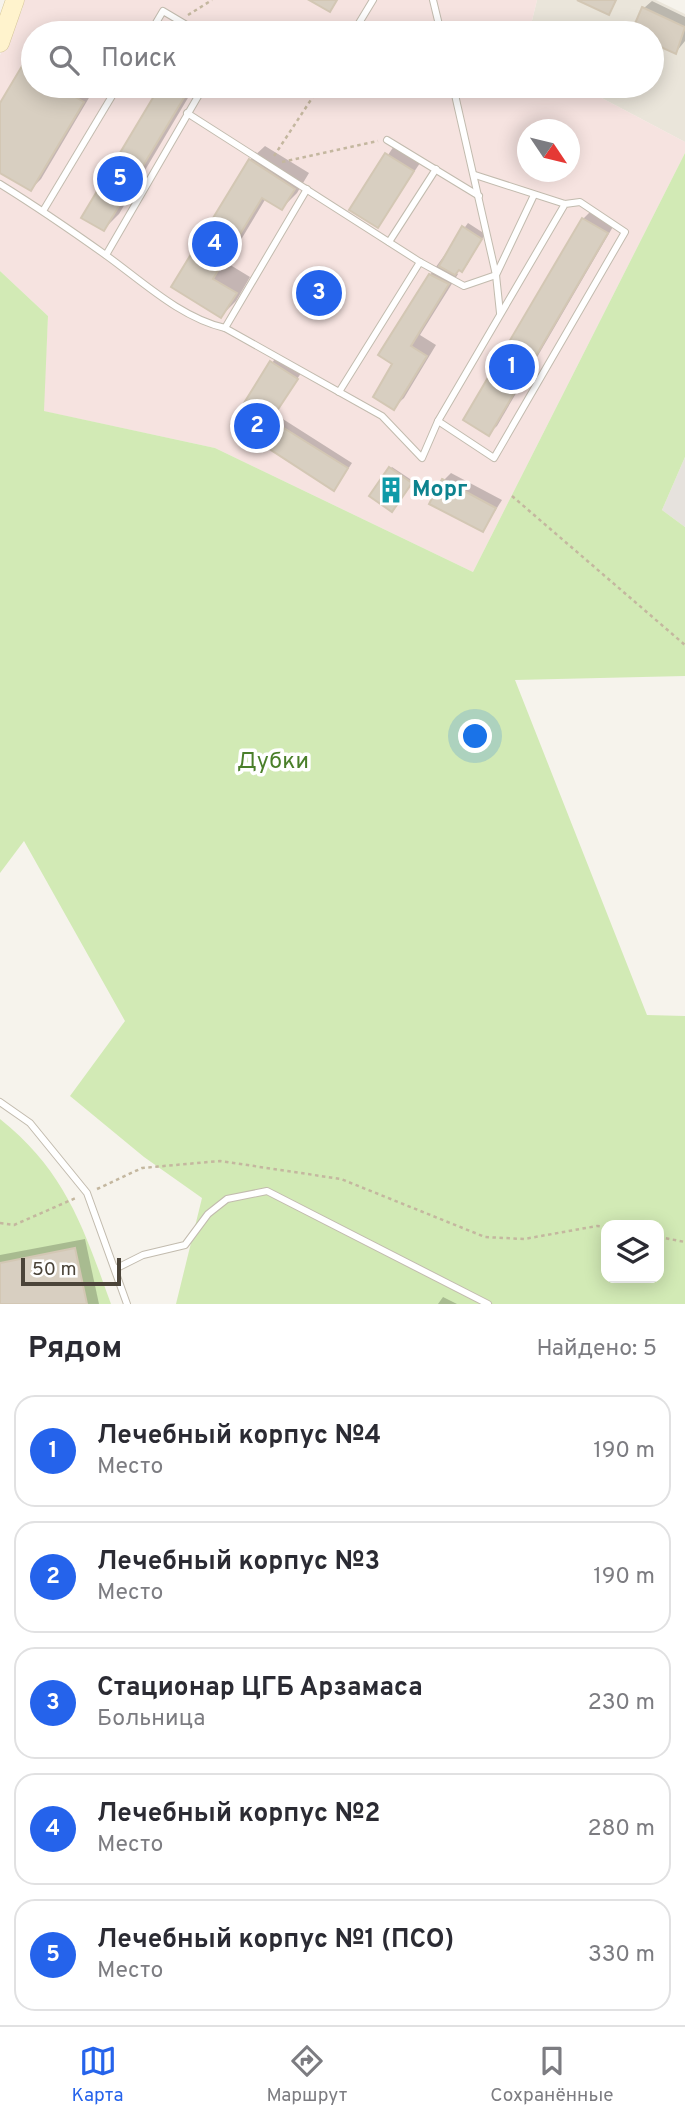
<!DOCTYPE html>
<html lang="ru">
<head>
<meta charset="utf-8">
<style>
	:root { --surface:#fff; --page:#f2f2f3; --text:#2b2b33; --muted:#7c7c81; --line:#e1e1e2; --accent:#2563eb }
	body { margin:0; font-family:Overpass,sans-serif; background:var(--page); color:var(--text) }
	.controls { position:absolute; right:21px; bottom:21px; display:grid; overflow:hidden; border-radius:14px; box-shadow:0 4px 18px #0003 }
	.controls button { width:63px; height:63px; display:grid; place-items:center; padding:0; border:0; border-bottom:2px solid var(--line); background:var(--surface); color:var(--text); font:35px sans-serif }
	.compass { position:absolute; left:517px; top:119px; width:63px; height:63px; border-radius:50%; background:var(--surface); box-shadow:0 4px 18px #0003; rotate:125deg }
	.scale { position:absolute; left:21px; bottom:18px; width:100px; box-sizing:border-box; padding-left:7px; border:4px solid #4b4439; border-top:0; font-size:19px; line-height:24px; white-space:nowrap; color:#4b4439; -webkit-text-stroke:5px #fff; paint-order:stroke }
	.you { position:absolute; left:476px; top:737px; width:24px; height:24px; margin:-18px; border:5px solid #fff; border-radius:50%; background:#1a73e8; box-shadow:0 0 0 10px #1a73e833 }
	.badge { display:grid; place-items:center; width:46px; height:46px; border-radius:50%; background:var(--accent); color:#fff; font-size:23px; font-weight:700 }
	.pin { position:absolute; translate:-50% -50%; border:4px solid #fff; box-shadow:0 2px 7px #0006 }
	.list { margin:0; padding:0; list-style:none }
	h2 { display:flex; justify-content:space-between; align-items:center; height:91px; margin:0; padding:0 28px; font-size:30px }
	h2 small { font-size:23px; font-weight:400; color:var(--muted) }
	.list li { display:grid; grid-template-columns:46px 1fr auto; gap:21px; align-items:center; box-sizing:border-box; height:112px; margin:0 14px 14px; padding:0 14px; border:2px solid var(--line); border-radius:21px }
	.list b { display:block; font-size:26px; white-space:nowrap }
	.list p { margin:0; font-size:23px; white-space:nowrap; color:var(--muted) }
	.list em { font-size:23px; font-style:normal; color:var(--muted) }
	.icon { flex:none; width:38px; height:38px; fill:none; stroke:currentColor; stroke-width:2; stroke-linecap:round; stroke-linejoin:round }
	.map { position:relative; flex:none; width:685px; height:1304px; overflow:hidden }
	.search { position:absolute; background:var(--surface); box-shadow:0 4px 18px #0003; left:21px; right:21px; top:21px; height:77px; display:flex; align-items:center; gap:18px; box-sizing:border-box; padding:0 24px; border-radius:38px; color:var(--muted); font-size:26px }
	.sheet { height:721px; background:var(--surface) }
	nav { display:flex; justify-content:space-around; align-items:center; box-sizing:border-box; height:98px; border-top:2px solid var(--line); background:var(--surface); font-size:19px; color:var(--muted) }
	nav a { display:grid; justify-items:center; gap:4px }
	nav .on { color:var(--accent) }
	.map>svg:first-child { display:block }
</style>
</head>
<body>
<div class="map">
<svg width="685" height="1304" viewBox="0 0 685 1304">
	<rect width="100%" height="100%" fill="#f6f3ec"/>
	<!-- residential -->
	<path fill="#eae5da" d="M537,0H656L685,14V142L579,86H652V33H529Z"/>
	<!-- industrial -->
	<path fill="#e6e2dd" d="M685,457V527L662,510Z"/>
	<!-- medical -->
	<path fill="#f6e3e0" fill-rule="evenodd" d="M24,0H537L529,33H33V86H579L685,142V153L473,572L215,448L43,411L48,316L0,271V55L22,10ZM528,130H570V172H528Z"/>
	<!-- green -->
	<g fill="#d2eab5" fill-rule="evenodd">
		<path d="M685,153V457L662,510L685,527V676L515,680L647,1015L685,1016V1304H176L202,1198L144,1157L70,1096L125,1021L24,841L0,873V271L48,316L44,411L215,448L473,572ZM606,1225H659V1278H606Z"/>
		<path d="M0,1119C66,1172 83,1227 111,1304H0Z"/>
	</g>
	<!-- shadow -->
	<g fill="#0003">
		<path d="M652,1L685,17V41L676,52L652,41V33L633,32L644,8Z"/>
		<path d="M207,21L226,33H195Z"/>
		<path d="M33,57V86H83L93,91L41,179L31,189L0,171V107L24,67Z"/>
		<path d="M162,86H195L119,214L104,229L84,217Z"/>
		<path d="M265,146L309,173L297,193L282,208L266,198L227,263L250,277L236,301L221,316L173,287L250,160Z"/>
		<path d="M394,146L420,163L378,226L352,209Z"/>
		<path d="M591,211L614,225L497,426L489,433L583,219Z"/>
		<path d="M468,223L485,234L467,265L455,272L458,274L420,335L436,345L404,398L393,408L395,364L380,355L430,275Z"/>
		<path d="M276,357L301,373L275,414L352,463L338,484L233,424Z"/>
		<path d="M392,467L413,481L394,508L391,468Z"/>
		<path d="M451,473L502,500L483,530L444,480Z"/>
		<path d="M85,1239L99,1304H0V1255Z"/>
		<path d="M443,1297L457,1304H438Z"/>
	</g>
	<!-- building -->
	<g fill="#d8cfc1" stroke="#d3c7b4" stroke-width="2">
		<path d="M309,0H337L330,12Z"/>
		<path d="M577,0H616L609,15Z"/>
		<path d="M642,7L685,27L676,54L652,43V33H631Z"/>
		<path d="M22,66L33,72V86H56L84,102L31,191L0,173V103Z"/>
		<path d="M160,86H191L104,231L81,218Z"/>
		<path d="M385,153L414,171L378,228L349,210Z"/>
		<path d="M249,159L295,189L282,210L262,198L213,279L237,293L221,318L171,287Z"/>
		<path d="M582,218L608,233L489,436L463,420Z"/>
		<path d="M462,226L482,239L462,272L459,270L455,275L439,266Z"/>
		<path d="M429,274L449,284L411,346L427,356L394,410L373,397L392,364L378,355Z"/>
		<path d="M270,361L298,379L271,420L348,468L334,491L231,424Z"/>
		<path d="M389,467L412,483L392,512L369,496Z"/>
		<path d="M442,479L496,508L483,532L429,504Z"/>
		<path d="M75,1248L87,1304H0V1263Z"/>
	</g>
	<g fill="none" stroke-linecap="round" stroke-linejoin="round">
		<!-- lane casing -->
		<g stroke="#c2bbae" stroke-width="8">
			<g id="lane">
				<path d="M433,0L441,33"/>
				<path d="M150,33L163,11L200,33"/>
				<path d="M353,33L373,0"/>
				<path d="M453,86L496,275L500,313"/>
				<path d="M187,113L420,262L464,286L496,275L534,195"/>
				<path d="M387,140L479,196"/>
				<path d="M475,175L565,204L580,202L625,232L494,458L438,421L565,204"/>
				<path d="M0,184C37,207 72,231 107,256C143,282 181,318 225,328L382,416L422,458L438,421"/>
				<path d="M43,211L118,86"/>
				<path d="M389,242L436,169"/>
				<path d="M106,255L204,86"/>
				<path d="M225,328L307,189"/>
				<path d="M339,392L420,262"/>
				<path d="M0,1102L30,1123L87,1193L127,1304"/>
				<path d="M115,1269L143,1255L185,1245L208,1214L227,1199L267,1191L488,1304"/>
			</g>
		</g>
		<!-- secondary casing -->
		<g stroke="#d6c79b" stroke-width="19">
			<path id="secondary" d="M0,43L15,0"/>
		</g>
		<!-- path -->
		<g stroke="#c4b79f" stroke-width="2.5" stroke-dasharray="3.5 3.5" stroke-linecap="butt">
			<path d="M188,15L212,0"/>
			<path d="M274,156L320,86"/>
			<path d="M282,162L378,141"/>
			<path d="M512,496L685,645"/>
			<path d="M97,1189L142,1168L220,1161L341,1179L485,1237L524,1239L597,1226L606,1227"/>
			<path d="M0,1223L14,1225L78,1197"/>
			<path d="M659,1237L685,1242"/>
		</g>
		<!-- lane -->
		<use href="#lane" stroke="#fff" stroke-width="6"/>
		<!-- secondary -->
		<use href="#secondary" stroke="#fff3cd" stroke-width="18"/>
	</g>
	<!-- icons -->
	<defs>
		<g id="building-bare" transform="scale(2.1)"><path d="M-4-6H4V6H1V3H-1V6H-4ZM-2.5-4.3h1.7v1.8h-1.7ZM.8-4.3h1.7v1.8H.8ZM-2.5-1h1.7V.8h-1.7ZM.8-1h1.7V.8H.8Z" fill="#0f9aa8" stroke="#fff" stroke-width="2.5" paint-order="stroke"/></g>
	</defs>
	<g fill-rule="evenodd">
		<use href="#building-bare" x="391" y="490"/>
	</g>
	<g text-anchor="middle" dominant-baseline="central" stroke-width="7" stroke-linejoin="round" paint-order="stroke">
		<!-- culture labels -->
		<g font-size="23" font-weight="bold" fill="#0d838f" stroke="#fff" text-anchor="start">
			<text x="412" y="490">Морг</text>
		</g>
		<!-- park labels -->
		<g font-size="23" fill="#4a7f2a" stroke="#fff">
			<text x="273" y="762">Дубки</text>
		</g>
	</g>
</svg>
<div class="controls">
<button><svg class="icon" aria-label="layers" viewBox="0 0 24 24"><path d="M12 4l9 5-9 5-9-5zM3 14l9 5 9-5"/></svg></button>
</div>
<svg class="compass" viewBox="-18 -18 36 36"><path d="M0-13l5 13h-10z" fill="#e53935"/><path d="M0 13l5-13h-10z" fill="#7c7c81"/></svg>
<div class="scale">50 m</div>
<div class="you"></div>
<div class="pin badge" style="left:512px;top:367px">1</div>
<div class="pin badge" style="left:257px;top:426px">2</div>
<div class="pin badge" style="left:319px;top:293px">3</div>
<div class="pin badge" style="left:215px;top:244px">4</div>
<div class="pin badge" style="left:120px;top:179px">5</div>
<div class="search"><svg class="icon" aria-label="search" viewBox="0 0 24 24"><circle cx="10" cy="10" r="6"/><path d="M15 15l6 6"/></svg>Поиск</div>
</div>
<section class="sheet">
<h2>Рядом<small>Найдено: 5</small></h2>
<ul class="list">
<li><span class="badge">1</span><div><b>Лечебный корпус №4</b><p>Место</p></div><em>190 m</em></li>
<li><span class="badge">2</span><div><b>Лечебный корпус №3</b><p>Место</p></div><em>190 m</em></li>
<li><span class="badge">3</span><div><b>Стационар ЦГБ Арзамаса</b><p>Больница</p></div><em>230 m</em></li>
<li><span class="badge">4</span><div><b>Лечебный корпус №2</b><p>Место</p></div><em>280 m</em></li>
<li><span class="badge">5</span><div><b>Лечебный корпус №1 (ПСО)</b><p>Место</p></div><em>330 m</em></li>
</ul>
</section>
<nav>
<a class="on"><svg class="icon" aria-label="map" viewBox="0 0 24 24"><path d="M3 6l6-2 6 2 6-2v14l-6 2-6-2-6 2zM9 4v14M15 6v14"/></svg>Карта</a>
<a><svg class="icon" aria-label="directions" viewBox="0 0 24 24"><path d="M12 3l9 9-9 9-9-9zM9 14v-3h6M13 9l2 2-2 2"/></svg>Маршрут</a>
<a><svg class="icon" aria-label="saved" viewBox="0 0 24 24"><path d="M7 4h10v16l-5-4-5 4z"/></svg>Сохранённые</a>
</nav>
</body>
</html>
